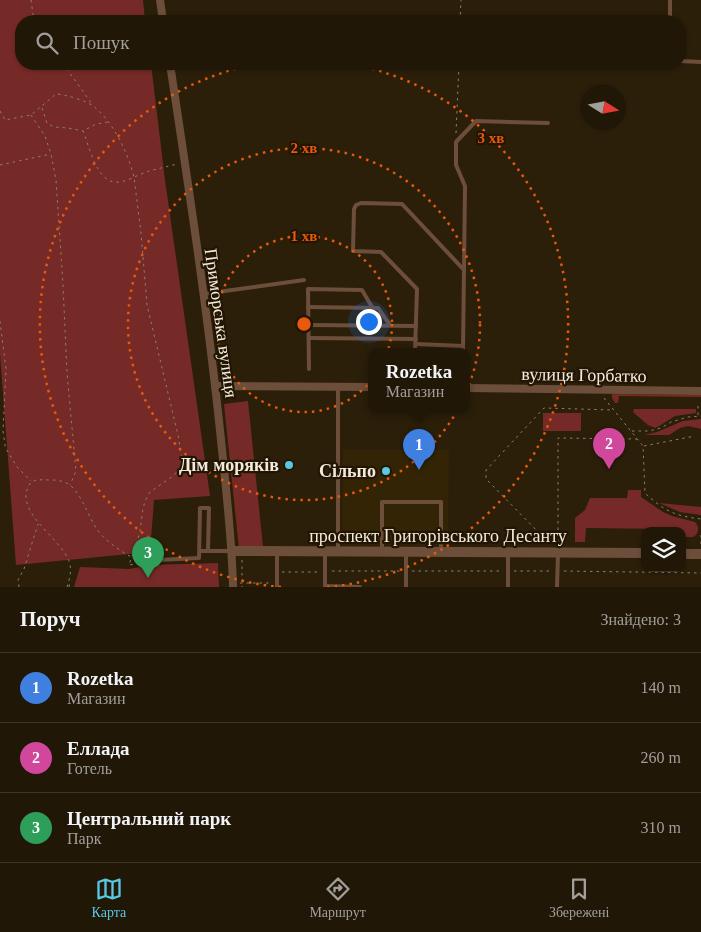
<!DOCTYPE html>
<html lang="uk">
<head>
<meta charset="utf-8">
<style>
	:root { --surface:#201707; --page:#2d2415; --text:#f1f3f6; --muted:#a29f9b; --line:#3d3628; --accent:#59c8e5 }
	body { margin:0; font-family:"Times New Roman",serif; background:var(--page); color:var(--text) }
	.controls { position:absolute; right:15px; bottom:15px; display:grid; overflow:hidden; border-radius:10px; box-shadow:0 1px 4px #0004 }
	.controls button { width:45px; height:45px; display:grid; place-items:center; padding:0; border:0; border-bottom:1px solid var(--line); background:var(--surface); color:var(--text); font:25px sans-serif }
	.compass { position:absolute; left:581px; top:85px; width:45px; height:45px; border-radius:50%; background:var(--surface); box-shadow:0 1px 4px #0004; rotate:101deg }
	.you { position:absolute; left:368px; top:321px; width:18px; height:18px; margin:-12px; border:4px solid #fff; border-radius:50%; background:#1a73e8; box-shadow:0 0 0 8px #1a73e833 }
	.badge { display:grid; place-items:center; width:32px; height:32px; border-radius:50%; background:var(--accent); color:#fff; font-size:16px; font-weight:700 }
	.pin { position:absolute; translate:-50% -41px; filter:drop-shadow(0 1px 2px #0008) }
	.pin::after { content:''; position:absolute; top:26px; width:18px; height:15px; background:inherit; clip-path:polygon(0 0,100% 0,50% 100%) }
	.popup { position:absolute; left:368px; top:348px; width:102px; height:65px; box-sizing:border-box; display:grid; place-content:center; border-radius:10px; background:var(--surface); filter:drop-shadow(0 1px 4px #0005); font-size:16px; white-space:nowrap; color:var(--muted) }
	.popup b { font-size:19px; color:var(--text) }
	.popup::after { content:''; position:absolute; left:50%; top:100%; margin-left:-10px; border:10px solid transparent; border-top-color:var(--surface) }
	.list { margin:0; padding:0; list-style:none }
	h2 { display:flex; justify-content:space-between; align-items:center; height:65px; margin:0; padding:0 20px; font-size:21px }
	h2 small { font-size:16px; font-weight:400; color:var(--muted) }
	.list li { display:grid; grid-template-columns:32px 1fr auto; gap:15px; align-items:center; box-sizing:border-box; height:70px; padding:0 20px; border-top:1px solid var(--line) }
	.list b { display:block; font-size:19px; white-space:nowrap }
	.list p { margin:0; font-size:16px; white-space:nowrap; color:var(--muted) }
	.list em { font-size:16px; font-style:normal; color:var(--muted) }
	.icon { flex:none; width:28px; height:28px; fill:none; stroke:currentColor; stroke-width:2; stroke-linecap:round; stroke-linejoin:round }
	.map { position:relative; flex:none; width:701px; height:587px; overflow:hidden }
	.search { position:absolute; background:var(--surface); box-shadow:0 1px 4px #0004; left:15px; right:15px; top:15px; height:55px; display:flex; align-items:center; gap:12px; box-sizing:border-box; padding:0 18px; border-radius:20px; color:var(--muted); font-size:19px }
	.sheet { height:275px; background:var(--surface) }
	nav { display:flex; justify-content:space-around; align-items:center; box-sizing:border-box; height:70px; border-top:1px solid var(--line); background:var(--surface); font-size:14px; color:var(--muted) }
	nav a { display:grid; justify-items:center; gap:2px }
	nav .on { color:var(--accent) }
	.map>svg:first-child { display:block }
</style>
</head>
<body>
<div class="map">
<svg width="701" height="587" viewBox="0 0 701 587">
	<rect width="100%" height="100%" fill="#2b1f09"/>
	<!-- built -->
	<path fill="#342406" d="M343,450H449L448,545H342Z"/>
	<!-- green -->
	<g fill="#762a27">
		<path d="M0,0H143L145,21H21V64H151L165,180L210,496L154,500L150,552L16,565L0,354Z"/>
		<path d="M612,394L701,395V397L619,396L618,403H615L612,398Z"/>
		<path d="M248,401L263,547L239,549L224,404Z"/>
		<path d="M634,409H696V413L675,416L659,426L655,428L648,425L634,413L633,411Z"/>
		<rect x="543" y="413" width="38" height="18"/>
		<path d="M701,419V429L688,426L680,428L669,435H644L657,432L683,421Z"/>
		<path d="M628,490H641V497L663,512L672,516L695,522C699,526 699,531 696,535L693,537H682V531H672L671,529L586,528L585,542H575V518L585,510L590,498H627Z"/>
		<path d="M659,503L701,507V515L680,512Z"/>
		<path d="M218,563L219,587H74L80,567L130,569L149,565Z"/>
	</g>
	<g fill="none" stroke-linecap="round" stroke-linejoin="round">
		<!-- path -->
		<g stroke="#8a806e" stroke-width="1" stroke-dasharray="2.5 4" stroke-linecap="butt">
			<path d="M31,0L34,21"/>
			<path d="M460,21L461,0"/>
			<path d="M62,64L69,72L92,104"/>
			<path d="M42,108L47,123L54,127L68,128L83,131"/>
			<path d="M0,111L5,120L31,115L56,94C64,94 87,101 93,106C113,121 128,153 134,177C128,180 121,183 115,182C96,181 89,145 83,131L96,124L108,122"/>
			<path d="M31,115L45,136L51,154L56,180L63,285L67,373L76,471L70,485"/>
			<path d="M456,133L459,64"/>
			<path d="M0,165L51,154"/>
			<path d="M0,321L6,369L3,431L5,445V447L17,467L31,481"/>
			<path d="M604,398L643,446L645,493C664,511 675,516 701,519"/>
			<path d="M698,415V406"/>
			<path d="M632,431H649L661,428L671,422L688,417L701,416"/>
			<path d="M644,446L695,436"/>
			<path d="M549,543L486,479V470L544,408L613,410"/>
			<path d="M558,543V438L637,439"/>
			<path d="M701,544V535"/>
			<path d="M242,560V587"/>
			<path d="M152,561L129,565L140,532L143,508L146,499L150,492L173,476L180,468L182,458L178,435L147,305L141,233L134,177L149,171L177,164"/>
			<path d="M332,571H400"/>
			<path d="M412,571H503"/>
			<path d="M514,571H553"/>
			<path d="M564,571L701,573"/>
			<path d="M282,572H320"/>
			<path d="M240,583H271"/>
			<path d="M19,587L18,580L24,569L38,524"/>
			<path d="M67,587C70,578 72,570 69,561C60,539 24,518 26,494C29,477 37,480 52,480C59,480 68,482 73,488C83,499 88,515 96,528C104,540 119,550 131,557"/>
			<path d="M69,587L70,581"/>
		</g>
		<!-- service -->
		<g stroke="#6d4e3b" stroke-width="4">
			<path d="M670,21V0"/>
			<path d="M680,61L701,62"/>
			<path d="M203,294L304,280"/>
			<path d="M308,307L378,308L390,325"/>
			<path d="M309,325L416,326"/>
			<path d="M309,338L416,339"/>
			<path d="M416,344L463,346"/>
			<path d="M415,351L417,289L381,252L353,251L354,209L356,205L361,203L402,204L464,270"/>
			<path d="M463,351L465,186L456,165V142L476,121L548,123"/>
			<path d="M309,369L308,289L362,290L372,307"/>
			<path d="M338,549V387"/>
			<path d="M382,550V502H441V551"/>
			<path d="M200,551H232"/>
			<path d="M325,552V587"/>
			<path d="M158,560L199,558L200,508H209L208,551"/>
			<path d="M325,586L360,587"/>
			<path d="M277,587V551"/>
			<path d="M406,587V552"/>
			<path d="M508,587V554"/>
			<path d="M557,587L558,554"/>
		</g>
		<!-- minor -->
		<g stroke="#6d4e3b" stroke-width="8">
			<path d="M160,0L163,21"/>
			<path d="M170,64C189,189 208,314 221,440C226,489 232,538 233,587"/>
			<path d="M215,386L372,387"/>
			<path d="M466,388L701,391"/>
		</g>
		<!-- tertiary -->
		<g stroke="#6d4e3b" stroke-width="10">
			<path d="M232,551L645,553"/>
			<path d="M682,554H701"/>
		</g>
	</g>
	<!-- distance rings -->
	<g fill="none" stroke="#e8590c" stroke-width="2.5" stroke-dasharray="2.5 5">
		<circle cx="304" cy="324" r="88"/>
		<circle cx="304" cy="324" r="176"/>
		<path d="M281 587A264 264 0 0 1 258 64M350 64A264 264 0 0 1 327 587"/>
	</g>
	<!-- markers -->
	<g fill="#59c8e5" stroke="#221602" stroke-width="2">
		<circle cx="289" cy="465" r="5"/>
		<circle cx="386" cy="471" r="5"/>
	</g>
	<g text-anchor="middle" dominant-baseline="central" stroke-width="4.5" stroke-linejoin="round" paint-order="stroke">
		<!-- street labels -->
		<g font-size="18" fill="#f3eadd" stroke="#221602">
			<text transform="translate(221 323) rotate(82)">Приморська вулиця</text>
			<text transform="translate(584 375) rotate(1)">вулиця Горбатко</text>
			<text x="438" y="536">проспект Григорівського Десанту</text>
		</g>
		<!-- poi labels -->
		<g font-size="18" font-weight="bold" fill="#f3eadd" stroke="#221602" text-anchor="end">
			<text x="279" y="465">Дім моряків</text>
			<text x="376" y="471">Сільпо</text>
		</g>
	</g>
	<circle cx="304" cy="324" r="8" fill="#e8590c" stroke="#221602" stroke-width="2.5"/>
	<g font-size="15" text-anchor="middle" font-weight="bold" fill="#e8590c" stroke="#221602" stroke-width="4.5" stroke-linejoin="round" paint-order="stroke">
		<text x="491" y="143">3 хв</text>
		<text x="304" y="153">2 хв</text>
		<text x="304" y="241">1 хв</text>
	</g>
</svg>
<div class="controls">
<button><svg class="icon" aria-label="layers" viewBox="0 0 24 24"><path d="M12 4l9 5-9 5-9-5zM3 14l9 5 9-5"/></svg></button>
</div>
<svg class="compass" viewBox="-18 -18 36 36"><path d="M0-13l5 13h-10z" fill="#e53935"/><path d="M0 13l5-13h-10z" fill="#a29f9b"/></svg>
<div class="you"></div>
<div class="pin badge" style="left:419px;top:470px;background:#3f7fe0">1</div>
<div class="popup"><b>Rozetka</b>Магазин</div>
<div class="pin badge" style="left:609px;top:469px;background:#d1479c">2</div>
<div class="pin badge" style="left:148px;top:578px;background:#2e9e5b">3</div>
<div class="search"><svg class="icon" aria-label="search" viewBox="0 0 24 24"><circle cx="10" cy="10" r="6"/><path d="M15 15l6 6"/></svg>Пошук</div>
</div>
<section class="sheet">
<h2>Поруч<small>Знайдено: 3</small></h2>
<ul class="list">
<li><span class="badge" style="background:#3f7fe0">1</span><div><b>Rozetka</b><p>Магазин</p></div><em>140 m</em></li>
<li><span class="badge" style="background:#d1479c">2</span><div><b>Еллада</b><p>Готель</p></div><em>260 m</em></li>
<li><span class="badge" style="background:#2e9e5b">3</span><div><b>Центральний парк</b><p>Парк</p></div><em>310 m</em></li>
</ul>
</section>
<nav>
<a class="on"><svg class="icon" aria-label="map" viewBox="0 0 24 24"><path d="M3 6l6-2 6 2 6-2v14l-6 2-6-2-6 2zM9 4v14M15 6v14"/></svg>Карта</a>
<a><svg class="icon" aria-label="directions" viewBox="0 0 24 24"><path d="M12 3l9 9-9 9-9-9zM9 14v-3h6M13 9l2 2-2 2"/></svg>Маршрут</a>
<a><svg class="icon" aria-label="saved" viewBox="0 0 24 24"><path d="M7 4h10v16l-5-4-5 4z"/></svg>Збережені</a>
</nav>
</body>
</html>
